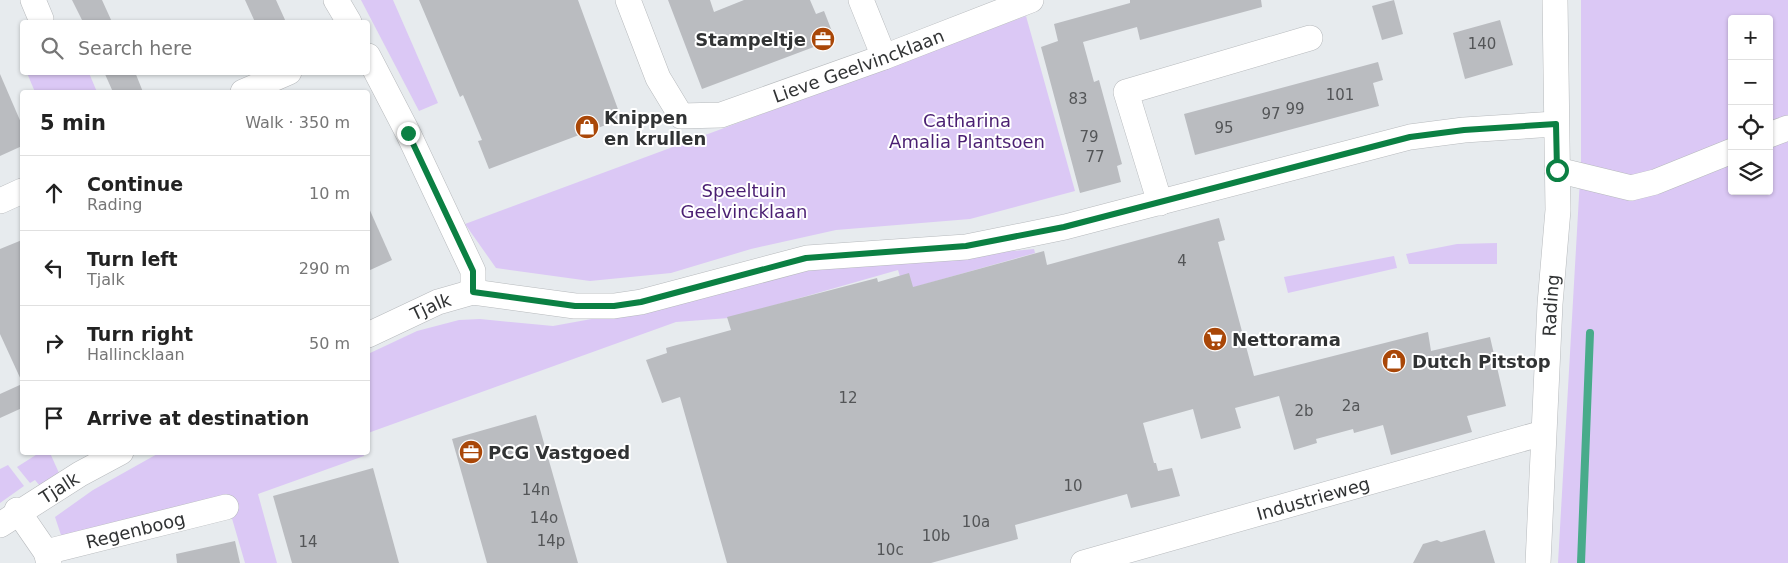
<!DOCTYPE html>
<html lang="en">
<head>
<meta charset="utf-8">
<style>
	:root { --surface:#fff; --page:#f2f2f2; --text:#222; --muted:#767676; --line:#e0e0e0 }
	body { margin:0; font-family:"DejaVu Sans",sans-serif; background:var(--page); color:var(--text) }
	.controls { position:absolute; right:15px; top:15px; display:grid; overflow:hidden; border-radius:5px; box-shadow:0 1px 4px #0004 }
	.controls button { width:45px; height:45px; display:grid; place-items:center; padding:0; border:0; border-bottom:1px solid var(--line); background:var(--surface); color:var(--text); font:25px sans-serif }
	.stop { position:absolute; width:15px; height:15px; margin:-11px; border:4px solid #0b8043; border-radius:50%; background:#fff }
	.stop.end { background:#0b8043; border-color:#fff; box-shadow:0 1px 5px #0008 }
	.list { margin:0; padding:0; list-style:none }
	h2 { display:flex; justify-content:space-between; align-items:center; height:65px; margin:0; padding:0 20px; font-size:21px }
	h2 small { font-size:16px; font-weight:400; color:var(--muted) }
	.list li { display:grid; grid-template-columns:32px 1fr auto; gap:15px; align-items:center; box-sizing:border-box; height:75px; padding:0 20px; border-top:1px solid var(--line) }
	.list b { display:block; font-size:19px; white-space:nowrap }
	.list p { margin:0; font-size:16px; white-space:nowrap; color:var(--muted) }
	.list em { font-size:16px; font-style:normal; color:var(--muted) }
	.icon { flex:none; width:28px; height:28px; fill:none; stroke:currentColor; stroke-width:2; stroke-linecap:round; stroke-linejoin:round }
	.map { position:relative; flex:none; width:1788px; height:563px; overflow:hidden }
	.search { position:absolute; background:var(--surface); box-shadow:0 1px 4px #0004; left:20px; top:20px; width:350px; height:55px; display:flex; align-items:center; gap:12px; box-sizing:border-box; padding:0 18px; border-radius:5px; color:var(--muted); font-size:19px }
	.panel { position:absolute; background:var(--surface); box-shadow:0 1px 4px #0004; left:20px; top:90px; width:350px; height:365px; border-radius:5px }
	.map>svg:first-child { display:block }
</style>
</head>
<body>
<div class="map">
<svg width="1788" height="563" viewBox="0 0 1788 563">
	<rect width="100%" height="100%" fill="#e7ebee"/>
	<!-- green -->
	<g fill="#dbc8f5">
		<path d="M361,0H393L438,103L419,111Z"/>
		<path d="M1581,0H1788V119L1769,123V19H1732V191H1769V147L1788,139V563H1558L1581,161Z"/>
		<path d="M1026,16L1075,191L970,219L836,230L751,249L671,273L590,281L496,268L465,224Z"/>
		<path d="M27,73H89L97,92H35Z"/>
		<path d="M1497,243V264H1409L1406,254L1457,244Z"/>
		<path d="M1034,249L1035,253L904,290L898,270L729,318L676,322L368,433V354L417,331L459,320L480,319L553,326L608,316L798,271Z"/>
		<path d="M1394,256L1397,268L1288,293L1284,277Z"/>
		<path d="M363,452L364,456L258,494L277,563H245L226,498L63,541L55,517L93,490L159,453Z"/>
		<path d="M39,453H50L59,473L40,486L35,480L30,483L17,467Z"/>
		<path d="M8,465L24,486L0,503V469Z"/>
	</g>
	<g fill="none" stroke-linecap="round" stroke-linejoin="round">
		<!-- stream -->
		<path stroke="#48ab8a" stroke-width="8" d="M1581,563L1590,333"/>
	</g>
	<!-- building -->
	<g fill="#babcc0">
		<path d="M72,0H102L112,22H83Z"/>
		<path d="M245,0H276L286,22H255Z"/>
		<path d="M419,0H578L619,112V120L489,169L478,141L482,140L463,95L460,97Z"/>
		<path d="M668,0H710L714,12L744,0H810L816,14L824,11L835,39L702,89Z"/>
		<path d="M1130,0H1261L1262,7L1140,40L1137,27L1083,42L1094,82L1099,80L1122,164L1117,166L1121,182L1080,193L1041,47L1058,41L1054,24L1130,3Z"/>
		<path d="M1394,0L1403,34L1382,40L1372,6Z"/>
		<path d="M1500,20L1513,65L1465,79L1453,33Z"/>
		<path d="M1378,62L1383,80L1373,83L1379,106L1195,155L1184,114Z"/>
		<path d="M104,72H135L143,92H113Z"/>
		<path d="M0,74L22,125V146L0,156Z"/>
		<path d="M368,206L392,260L368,271Z"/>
		<path d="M1219,218L1225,240L1218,242L1254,376L1428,332L1431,351L1490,337L1506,406L1467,416L1472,432L1391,455L1383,425L1354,433L1353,429L1316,439L1317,443L1294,450L1279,396L1235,408L1241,428L1201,439L1193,409L1143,423L1154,463H1156L1158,471L1172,468L1180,496L1131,508L1127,494L1015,525L1018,539L931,563H727L680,397L662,403L646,360L667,353L666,348L731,330L727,317L877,278L878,282L909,273L913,287L1044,251L1047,265Z"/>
		<path d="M22,240V382L0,334V249Z"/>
		<path d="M22,384V408L0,418V394Z"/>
		<path d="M536,415L578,563H487L452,439Z"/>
		<path d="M373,468L399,563H292L273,496Z"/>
		<path d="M1485,530L1495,563H1413L1423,544L1437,540L1441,542Z"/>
		<path d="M235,541L240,563H177L176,554Z"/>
	</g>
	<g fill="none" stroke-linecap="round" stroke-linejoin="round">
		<!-- minor casing -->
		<g stroke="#b7babd" stroke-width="26">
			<g id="minor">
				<path d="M33,0L41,19"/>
				<path d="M336,0L349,22"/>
				<path id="s1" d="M628,0L658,78L681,116L721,115L884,57L1031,0"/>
				<path d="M861,0L884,57"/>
				<path d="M368,56L408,133L473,271V292"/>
				<path d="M243,92L289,72"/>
				<path d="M1769,135L1788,128"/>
				<path d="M1557,170L1631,188L1655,182L1732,151"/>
				<path d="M0,201L22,191"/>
				<path d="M1160,203L1126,92L1310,38"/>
				<path id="s2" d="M368,335L438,302L473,292L575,306H614L641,302L807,258L966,247L1065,227L1410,137L1464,130L1555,124"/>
				<path d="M17,510L46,552L49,563"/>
				<path id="s3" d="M0,525L80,474L121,452"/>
				<path id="s4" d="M46,552L226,507"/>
				<path id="s5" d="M1083,563L1543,433"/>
				<path id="s6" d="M1538,563L1550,304L1558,210L1555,0"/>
			</g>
		</g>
		<!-- minor -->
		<use href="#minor" stroke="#fff" stroke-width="25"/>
	</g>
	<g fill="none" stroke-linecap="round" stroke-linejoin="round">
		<!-- route -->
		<path stroke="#0b8043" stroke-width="6" d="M408,133L473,271V292L575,306H614L641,302L806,258L966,246L1064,227L1410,137L1464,130L1556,124L1557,170"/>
	</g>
	<!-- icons -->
	<defs>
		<g id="office-disc" transform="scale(1.25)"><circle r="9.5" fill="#a94708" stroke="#fff"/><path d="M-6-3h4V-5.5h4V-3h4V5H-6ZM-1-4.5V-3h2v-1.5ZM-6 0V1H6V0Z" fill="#fff"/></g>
		<g id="shop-disc" transform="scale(1.25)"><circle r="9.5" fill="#a94708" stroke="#fff"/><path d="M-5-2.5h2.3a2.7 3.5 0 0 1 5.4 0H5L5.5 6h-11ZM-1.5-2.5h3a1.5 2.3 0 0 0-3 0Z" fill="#fff"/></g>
		<g id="supermarket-disc" transform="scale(1.25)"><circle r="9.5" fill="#a94708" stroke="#fff"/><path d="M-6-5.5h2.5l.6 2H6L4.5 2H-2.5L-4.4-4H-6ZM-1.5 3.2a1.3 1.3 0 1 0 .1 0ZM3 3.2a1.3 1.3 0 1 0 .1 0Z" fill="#fff"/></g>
	</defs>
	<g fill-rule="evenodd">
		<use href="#office-disc" x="823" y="39"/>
		<use href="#shop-disc" x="587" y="127"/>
		<use href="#supermarket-disc" x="1215" y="339"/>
		<use href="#shop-disc" x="1394" y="361"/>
		<use href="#office-disc" x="471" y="452"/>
	</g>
	<g text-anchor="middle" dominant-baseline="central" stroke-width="4" stroke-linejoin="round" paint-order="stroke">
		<!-- number labels -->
		<g font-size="15" fill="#535557">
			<text x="1482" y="44">140</text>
			<text x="1340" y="95">101</text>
			<text x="1078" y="99">83</text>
			<text x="1295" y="109">99</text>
			<text x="1271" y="114">97</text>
			<text x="1224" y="128">95</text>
			<text x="1089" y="137">79</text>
			<text x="1095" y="157">77</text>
			<text x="1182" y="261">4</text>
			<text x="848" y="398">12</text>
			<text x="1351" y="406">2a</text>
			<text x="1304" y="411">2b</text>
			<text x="1073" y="486">10</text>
			<text x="536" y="490">14n</text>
			<text x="544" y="518">14o</text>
			<text x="976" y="522">10a</text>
			<text x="936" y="536">10b</text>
			<text x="551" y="541">14p</text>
			<text x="308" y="542">14</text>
			<text x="890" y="550">10c</text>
		</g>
		<!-- poi labels -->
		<g font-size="18" font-weight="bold" fill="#313334" stroke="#fff" text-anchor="start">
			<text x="806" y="39" text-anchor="end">Stampeltje</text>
			<text x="604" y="117">Knippen<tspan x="604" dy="21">en krullen</tspan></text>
			<text x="1232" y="339">Nettorama</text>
			<text x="1412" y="361">Dutch Pitstop</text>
			<text x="488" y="452">PCG Vastgoed</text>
		</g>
		<!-- street labels -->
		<g font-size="18" fill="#313334" stroke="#fff">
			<text stroke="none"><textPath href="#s1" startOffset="314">Lieve Geelvincklaan</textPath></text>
			<text stroke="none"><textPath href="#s6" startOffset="258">Rading</textPath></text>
			<text stroke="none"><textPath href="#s2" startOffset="69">Tjalk</textPath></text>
			<text stroke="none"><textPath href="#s3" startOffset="70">Tjalk</textPath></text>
			<text stroke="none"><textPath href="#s5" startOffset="239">Industrieweg</textPath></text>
			<text stroke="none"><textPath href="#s4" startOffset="92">Regenboog</textPath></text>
		</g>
		<!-- park labels -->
		<g font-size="18" fill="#4a1f72" stroke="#fff">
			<text x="967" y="120">Catharina<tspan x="967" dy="21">Amalia Plantsoen</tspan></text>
			<text x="744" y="190">Speeltuin<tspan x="744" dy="21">Geelvincklaan</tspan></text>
		</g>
	</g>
</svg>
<div class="controls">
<button>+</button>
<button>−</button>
<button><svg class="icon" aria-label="locate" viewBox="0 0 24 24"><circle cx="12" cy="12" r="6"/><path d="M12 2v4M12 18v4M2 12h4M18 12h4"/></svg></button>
<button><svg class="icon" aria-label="layers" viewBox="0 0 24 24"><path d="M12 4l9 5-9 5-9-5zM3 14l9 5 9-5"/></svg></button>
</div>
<div class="stop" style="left:1557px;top:170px"></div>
<div class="stop end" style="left:408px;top:133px"></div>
<div class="search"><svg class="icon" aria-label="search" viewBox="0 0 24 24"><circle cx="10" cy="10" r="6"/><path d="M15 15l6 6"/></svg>Search here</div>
<section class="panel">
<h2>5 min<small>Walk · 350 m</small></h2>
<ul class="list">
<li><svg class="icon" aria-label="ahead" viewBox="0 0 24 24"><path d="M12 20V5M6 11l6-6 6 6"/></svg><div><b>Continue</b><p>Rading</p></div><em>10 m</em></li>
<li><svg class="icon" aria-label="left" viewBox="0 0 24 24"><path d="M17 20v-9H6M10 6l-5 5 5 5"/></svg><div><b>Turn left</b><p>Tjalk</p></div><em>290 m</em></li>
<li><svg class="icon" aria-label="right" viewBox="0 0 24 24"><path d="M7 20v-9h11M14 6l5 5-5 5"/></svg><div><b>Turn right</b><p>Hallincklaan</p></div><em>50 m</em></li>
<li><svg class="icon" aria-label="arrive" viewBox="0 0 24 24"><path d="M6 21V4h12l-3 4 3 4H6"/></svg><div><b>Arrive at destination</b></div></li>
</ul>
</section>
</div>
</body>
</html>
